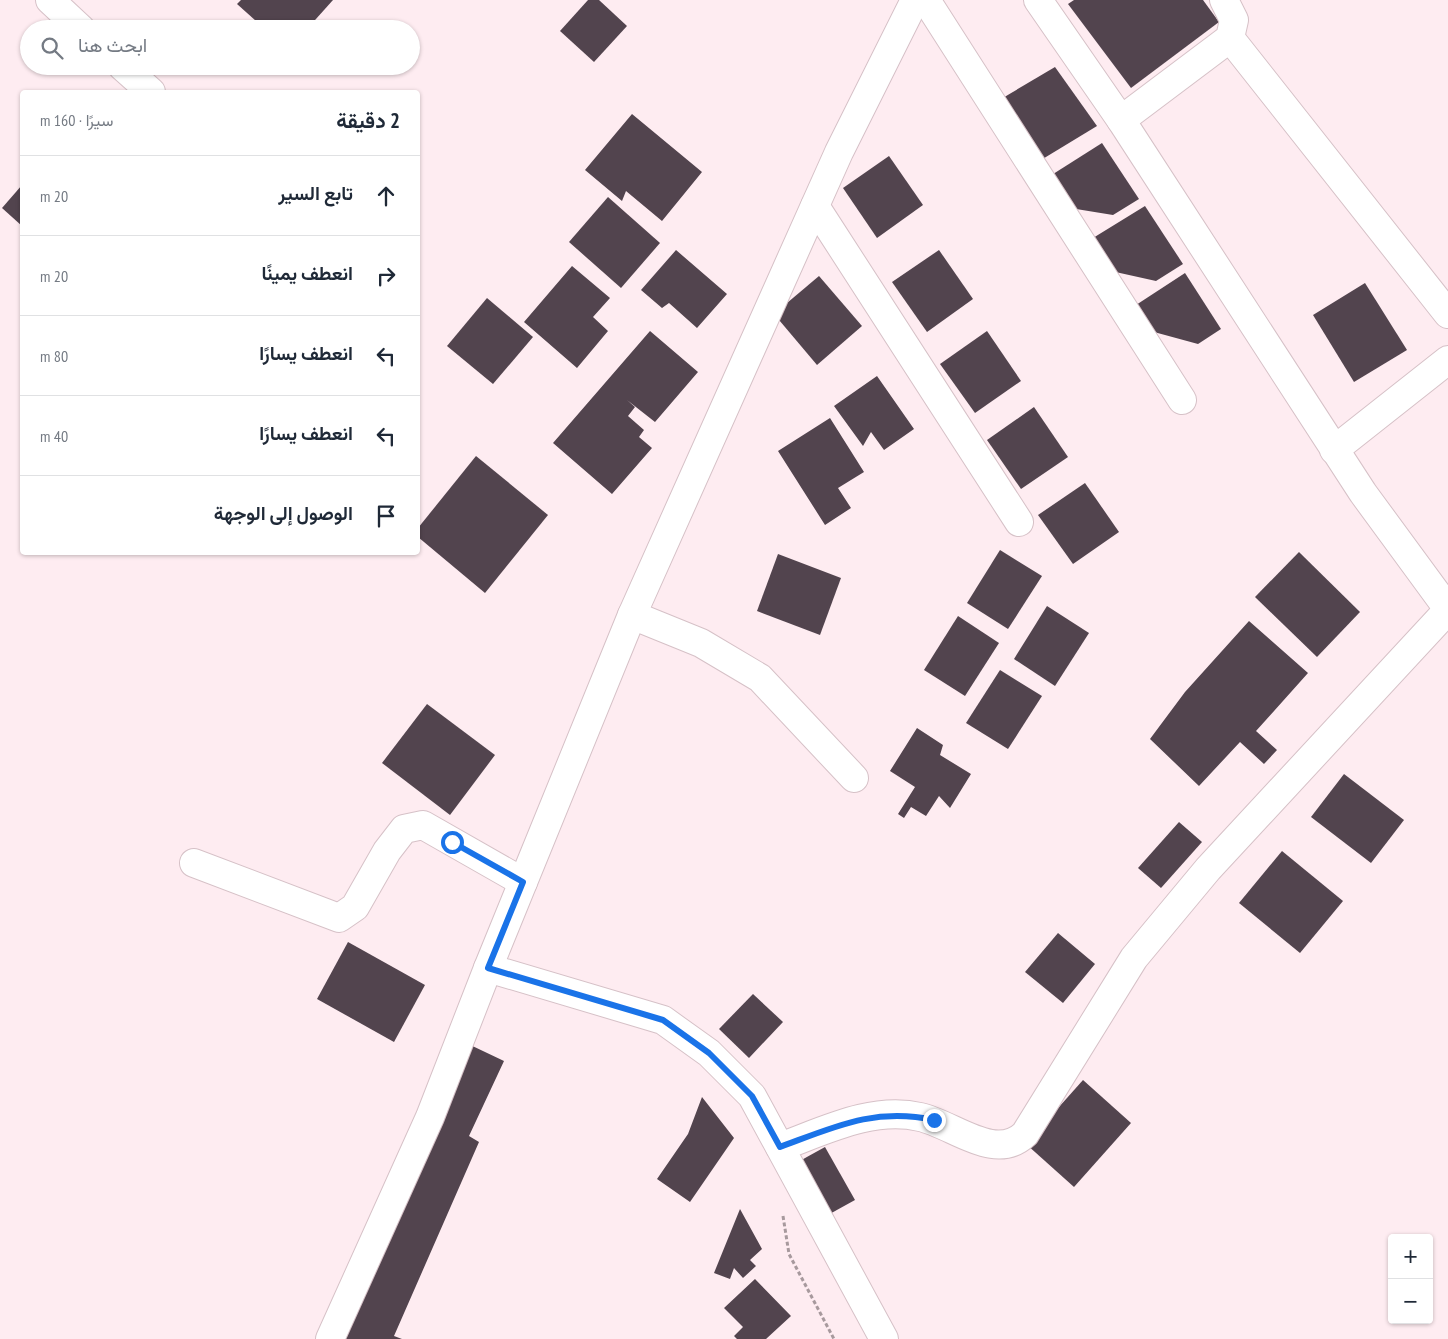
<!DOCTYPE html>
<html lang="ar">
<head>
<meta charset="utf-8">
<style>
	:root { --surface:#fff; --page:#f2f2f3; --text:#1f2937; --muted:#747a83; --line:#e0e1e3 }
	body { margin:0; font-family:"PT Sans Narrow",Vazirmatn,sans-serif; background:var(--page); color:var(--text); direction:rtl }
	.controls { position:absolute; right:15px; bottom:15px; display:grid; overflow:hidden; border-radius:5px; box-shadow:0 1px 4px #0004 }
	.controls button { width:45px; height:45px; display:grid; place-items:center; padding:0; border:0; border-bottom:1px solid var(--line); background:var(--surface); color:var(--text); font:25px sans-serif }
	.stop { position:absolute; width:15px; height:15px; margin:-11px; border:4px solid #1a73e8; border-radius:50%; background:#fff }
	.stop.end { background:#1a73e8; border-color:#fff; box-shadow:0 1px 5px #0008 }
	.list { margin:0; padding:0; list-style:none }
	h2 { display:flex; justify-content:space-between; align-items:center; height:65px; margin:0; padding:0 20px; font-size:21px }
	h2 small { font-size:16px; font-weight:400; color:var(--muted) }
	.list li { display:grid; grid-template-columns:32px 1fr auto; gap:15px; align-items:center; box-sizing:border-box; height:80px; padding:0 20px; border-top:1px solid var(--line) }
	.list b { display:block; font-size:19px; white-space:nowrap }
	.list em { font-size:16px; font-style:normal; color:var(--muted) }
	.icon { flex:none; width:28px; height:28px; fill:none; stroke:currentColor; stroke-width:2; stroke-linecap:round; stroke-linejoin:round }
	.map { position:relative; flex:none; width:1448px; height:1339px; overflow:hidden; direction:ltr }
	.search { position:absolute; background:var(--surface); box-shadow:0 1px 4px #0004; left:20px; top:20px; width:400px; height:55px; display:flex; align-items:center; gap:12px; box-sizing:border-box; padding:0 18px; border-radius:28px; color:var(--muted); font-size:19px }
	.panel { position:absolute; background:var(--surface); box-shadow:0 1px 4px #0004; left:20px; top:90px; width:400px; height:465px; border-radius:5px; direction:rtl }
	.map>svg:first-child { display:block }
</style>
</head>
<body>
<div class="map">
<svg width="1448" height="1339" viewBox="0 0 1448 1339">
	<rect width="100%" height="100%" fill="#feecf1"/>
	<!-- building -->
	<g fill="#52444e">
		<path d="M241,0H333L307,29H265L237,4Z"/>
		<path d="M588,0H599L627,26L594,62L560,31Z"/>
		<path d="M1074,0H1203L1219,22L1131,88L1068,4Z"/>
		<path d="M1055,67L1097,126L1041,160L1001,99Z"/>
		<path d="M632,114L702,172L662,221L626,191L622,201L585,170Z"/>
		<path d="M1102,143L1139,199L1113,215L1070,208L1050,176Z"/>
		<path d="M889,156L923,205L877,238L843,188Z"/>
		<path d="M22,185V226L2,208Z"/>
		<path d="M608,197L660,243L621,288L569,242Z"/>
		<path d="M1145,206L1183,264L1156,281L1111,271L1093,238Z"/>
		<path d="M676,250L727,294L697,328L669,303L662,308L641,290Z"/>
		<path d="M939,250L973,299L927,332L892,282Z"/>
		<path d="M572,266L610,298L593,317L608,331L577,368L524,322Z"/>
		<path d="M1185,273L1221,329L1198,344L1154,332L1136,305Z"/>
		<path d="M819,276L862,326L817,365L774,314Z"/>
		<path d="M1365,283L1407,350L1354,382L1313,315Z"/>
		<path d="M487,298L533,337L493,384L447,346Z"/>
		<path d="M650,331L698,372L655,422L627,400L635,407L628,416L644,430L639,437L652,448L612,494L553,443Z"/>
		<path d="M987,331L1021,381L975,413L940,364Z"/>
		<path d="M877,376L914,429L884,450L871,432L863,446L834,406Z"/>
		<path d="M1034,407L1068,457L1021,489L987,440Z"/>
		<path d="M830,418L864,472L838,488L851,508L825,525L778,451Z"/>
		<path d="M476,456L548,515L485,593L418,537V528Z"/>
		<path d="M1085,483L1119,532L1073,564L1038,515Z"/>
		<path d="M1000,550L1042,576L1008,629L967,603Z"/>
		<path d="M1299,552L1360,612L1317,657L1255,597Z"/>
		<path d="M778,554L841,578L820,635L757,611Z"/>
		<path d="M1047,606L1089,633L1055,686L1014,659Z"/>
		<path d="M958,616L999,643L965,696L924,670Z"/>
		<path d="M1249,621L1308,673L1256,731L1277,750L1264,764L1240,742L1199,786L1150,739L1185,692Z"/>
		<path d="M1000,670L1042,696L1008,749L966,723Z"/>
		<path d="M427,704L495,755L450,815L382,763Z"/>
		<path d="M917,728L943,745L940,755L971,774L950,808L939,796L926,816L911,807L904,818L898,814L915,787L890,771Z"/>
		<path d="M1344,774L1404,820L1371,863L1311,817Z"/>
		<path d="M1179,822L1202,842L1161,888L1138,868Z"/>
		<path d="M1282,851L1343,901L1300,953L1239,903Z"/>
		<path d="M1058,933L1095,964L1063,1003L1025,972Z"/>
		<path d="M348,942L425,985L394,1042L317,999Z"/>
		<path d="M753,994L783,1022L749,1058L719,1029Z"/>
		<path d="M464,1042L504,1061L469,1136L479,1142L394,1336L402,1339H330Z"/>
		<path d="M1083,1080L1131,1123L1074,1187L1026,1144Z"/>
		<path d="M702,1097L734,1138L690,1202L657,1179L688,1134Z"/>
		<path d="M825,1147L855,1200L817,1221L787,1168Z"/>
		<path d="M740,1209L762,1249L750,1260L756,1266L743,1278L734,1268L730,1279L714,1273Z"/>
		<path d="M755,1279L791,1316L766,1339H737L734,1336L743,1327L724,1308Z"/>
	</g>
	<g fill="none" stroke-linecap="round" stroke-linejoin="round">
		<!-- minor casing -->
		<g stroke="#d6c1c7" stroke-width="30">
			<g id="minor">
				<path d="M50,0L81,29"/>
				<path d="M926,0L1182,400"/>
				<path d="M1038,0L1121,120L1363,493L1448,609"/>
				<path d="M1230,38L1448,314"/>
				<path d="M122,66L151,92"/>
				<path d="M1121,120L1230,38L1234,20L1224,0"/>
				<path d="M815,206L1019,522"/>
				<path d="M1334,450L1448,360"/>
				<path d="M632,615L701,643L760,678L854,778"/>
				<path d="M194,863L339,918L355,907L387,851L404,829L423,825L523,882"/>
				<path d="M488,968L663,1020L709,1053L752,1096L884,1339"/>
				<path d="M780,1147C824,1131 872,1106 920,1117C953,1124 995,1163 1025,1134L1134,958L1208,869L1448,610"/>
				<path d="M330,1339L430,1117L488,968L632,615L839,152L915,0"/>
			</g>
		</g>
		<!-- path -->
		<path stroke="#a7999d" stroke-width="3" stroke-dasharray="4 2.5" stroke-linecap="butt" d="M783,1216L789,1254L834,1339"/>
		<!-- minor -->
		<use href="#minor" stroke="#fff" stroke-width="28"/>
	</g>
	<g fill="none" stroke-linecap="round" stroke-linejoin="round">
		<!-- route -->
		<path stroke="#1a73e8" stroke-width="6" d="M452,842L523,882L488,968L663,1020L709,1053L752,1096L780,1147C834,1127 875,1107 934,1120"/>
	</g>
</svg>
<div class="controls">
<button>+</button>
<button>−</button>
</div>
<div class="stop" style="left:452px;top:842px"></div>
<div class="stop end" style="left:934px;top:1120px"></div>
<div class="search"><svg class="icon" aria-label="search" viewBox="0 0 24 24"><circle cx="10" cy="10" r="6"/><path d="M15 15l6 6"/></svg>ابحث هنا</div>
<section class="panel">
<h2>2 دقيقة<small>سيرًا · 160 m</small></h2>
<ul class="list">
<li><svg class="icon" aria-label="ahead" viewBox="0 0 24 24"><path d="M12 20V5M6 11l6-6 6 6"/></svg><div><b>تابع السير</b></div><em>20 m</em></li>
<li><svg class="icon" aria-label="right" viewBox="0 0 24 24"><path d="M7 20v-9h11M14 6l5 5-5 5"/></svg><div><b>انعطف يمينًا</b></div><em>20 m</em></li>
<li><svg class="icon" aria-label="left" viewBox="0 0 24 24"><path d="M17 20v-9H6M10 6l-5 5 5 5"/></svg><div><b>انعطف يسارًا</b></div><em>80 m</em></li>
<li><svg class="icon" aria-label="left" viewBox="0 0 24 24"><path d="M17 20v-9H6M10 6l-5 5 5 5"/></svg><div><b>انعطف يسارًا</b></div><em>40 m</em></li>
<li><svg class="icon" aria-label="arrive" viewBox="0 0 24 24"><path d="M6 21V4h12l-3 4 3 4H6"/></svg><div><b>الوصول إلى الوجهة</b></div></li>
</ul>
</section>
</div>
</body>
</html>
